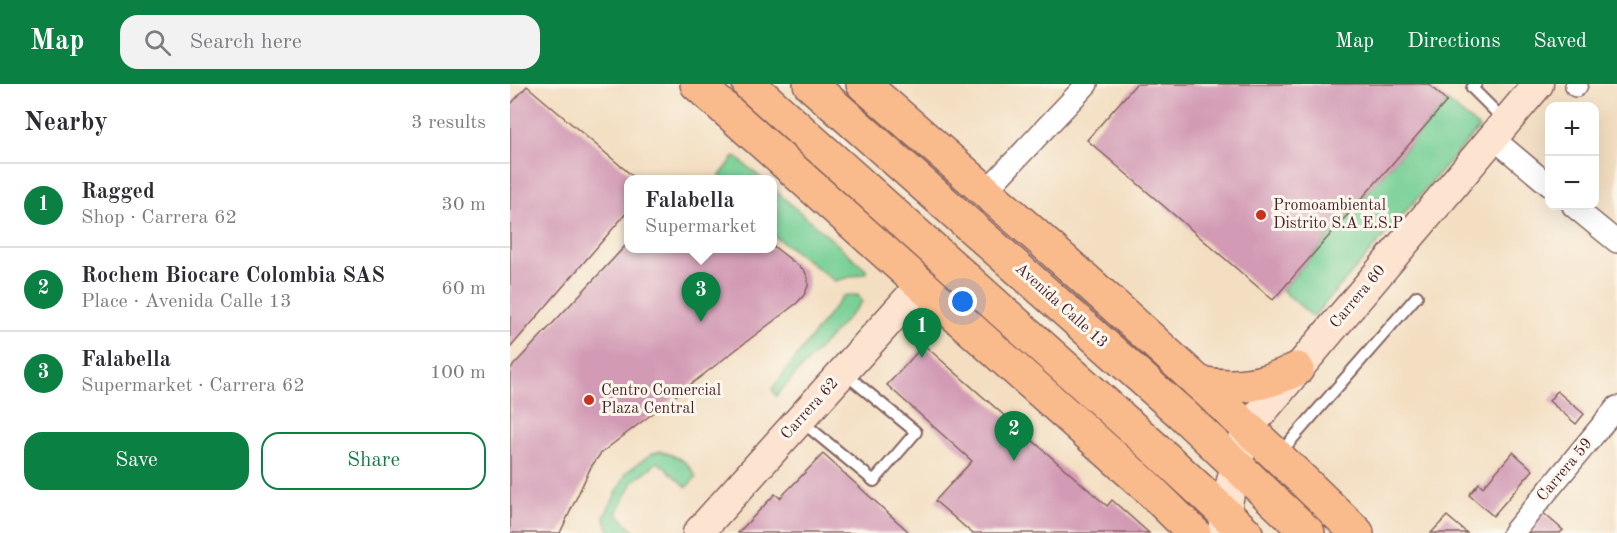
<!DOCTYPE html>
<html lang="en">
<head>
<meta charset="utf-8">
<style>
	:root { --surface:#fff; --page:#f2f2f3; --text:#2b2b33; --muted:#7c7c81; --line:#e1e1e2; --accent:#0b8043 }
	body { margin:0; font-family:"Old Standard TT",serif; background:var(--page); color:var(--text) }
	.controls { position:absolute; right:18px; top:18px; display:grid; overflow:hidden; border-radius:12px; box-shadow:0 6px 24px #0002 }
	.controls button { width:54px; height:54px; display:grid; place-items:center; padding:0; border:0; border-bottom:2px solid var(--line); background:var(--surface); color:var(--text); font:30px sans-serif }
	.you { position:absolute; left:453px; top:218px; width:21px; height:21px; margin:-15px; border:4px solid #fff; border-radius:50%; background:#1a73e8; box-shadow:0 0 0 9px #1a73e833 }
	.badge { display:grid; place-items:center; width:39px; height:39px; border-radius:50%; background:var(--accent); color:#fff; font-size:20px; font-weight:700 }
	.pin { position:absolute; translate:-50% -50px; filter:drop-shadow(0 2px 3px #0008) }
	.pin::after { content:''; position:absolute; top:32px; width:21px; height:18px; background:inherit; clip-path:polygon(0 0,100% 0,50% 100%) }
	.popup { position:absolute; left:114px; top:91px; width:153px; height:78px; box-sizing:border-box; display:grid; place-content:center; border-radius:12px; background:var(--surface); filter:drop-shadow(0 2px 4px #0005); font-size:20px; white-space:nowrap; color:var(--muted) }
	.popup b { font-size:22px; color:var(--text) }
	.popup::after { content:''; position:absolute; left:50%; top:100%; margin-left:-12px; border:12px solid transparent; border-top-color:var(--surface) }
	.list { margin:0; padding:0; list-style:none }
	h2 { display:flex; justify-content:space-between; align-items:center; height:78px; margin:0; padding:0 24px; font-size:26px }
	h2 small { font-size:20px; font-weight:400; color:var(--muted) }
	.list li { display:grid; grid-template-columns:39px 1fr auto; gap:18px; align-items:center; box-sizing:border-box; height:84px; padding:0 24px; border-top:2px solid var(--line) }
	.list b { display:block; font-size:22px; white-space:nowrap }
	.list p { margin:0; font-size:20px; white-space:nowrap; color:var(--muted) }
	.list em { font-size:20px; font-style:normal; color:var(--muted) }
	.actions { display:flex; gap:12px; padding:18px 24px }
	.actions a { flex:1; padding:14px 0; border:2px solid var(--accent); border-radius:18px; text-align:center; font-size:21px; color:var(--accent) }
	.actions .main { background:var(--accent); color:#fff }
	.icon { flex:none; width:33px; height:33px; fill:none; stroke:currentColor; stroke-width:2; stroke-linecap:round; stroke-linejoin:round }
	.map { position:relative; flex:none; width:1107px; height:449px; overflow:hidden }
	header { display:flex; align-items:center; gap:36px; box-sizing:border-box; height:84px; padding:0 30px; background:var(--accent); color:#fff }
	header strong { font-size:28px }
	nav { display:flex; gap:33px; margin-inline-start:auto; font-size:21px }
	.search { width:420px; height:54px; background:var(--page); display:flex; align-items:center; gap:15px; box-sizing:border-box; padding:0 21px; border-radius:18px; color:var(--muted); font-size:22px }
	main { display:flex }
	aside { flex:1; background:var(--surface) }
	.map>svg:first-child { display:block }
</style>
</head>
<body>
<header>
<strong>Map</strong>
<div class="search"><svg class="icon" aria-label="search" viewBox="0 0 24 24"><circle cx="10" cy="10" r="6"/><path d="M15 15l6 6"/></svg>Search here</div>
<nav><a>Map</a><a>Directions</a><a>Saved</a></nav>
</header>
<main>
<aside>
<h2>Nearby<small>3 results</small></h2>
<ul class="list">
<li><span class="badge">1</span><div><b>Ragged</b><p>Shop · Carrera 62</p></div><em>30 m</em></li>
<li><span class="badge">2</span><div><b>Rochem Biocare Colombia SAS</b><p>Place · Avenida Calle 13</p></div><em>60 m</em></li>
<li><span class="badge">3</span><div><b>Falabella</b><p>Supermarket · Carrera 62</p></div><em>100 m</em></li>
</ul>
<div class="actions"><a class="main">Save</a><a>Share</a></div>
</aside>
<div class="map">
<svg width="1107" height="449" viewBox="0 0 1107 449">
	<rect width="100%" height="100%" fill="#fbf7ec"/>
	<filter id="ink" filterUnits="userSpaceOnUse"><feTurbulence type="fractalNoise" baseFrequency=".0167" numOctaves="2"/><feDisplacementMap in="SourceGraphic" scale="12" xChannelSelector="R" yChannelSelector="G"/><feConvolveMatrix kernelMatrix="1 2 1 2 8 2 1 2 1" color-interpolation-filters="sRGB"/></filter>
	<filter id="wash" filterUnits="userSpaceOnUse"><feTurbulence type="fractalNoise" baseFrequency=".008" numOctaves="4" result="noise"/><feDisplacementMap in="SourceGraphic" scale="24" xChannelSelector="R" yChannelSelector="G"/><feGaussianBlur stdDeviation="1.35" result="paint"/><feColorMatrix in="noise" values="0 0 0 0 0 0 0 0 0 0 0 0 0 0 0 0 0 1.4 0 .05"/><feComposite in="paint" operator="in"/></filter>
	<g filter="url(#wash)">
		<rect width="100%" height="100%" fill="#f3dec1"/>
		<!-- green -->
		<g fill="#76cf94" stroke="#607760" stroke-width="1.5">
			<path d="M937,17L969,44L803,233L772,206Z"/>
			<path d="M225,72L252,95H211L209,93Z"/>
			<path d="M263,105L356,185V189L325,197L263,151Z"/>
			<path d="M348,211L352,218L266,312L262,305L333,212Z"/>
			<path d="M150,367C169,373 176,375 186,393L177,403L148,378L123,398L107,429L126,449H100L94,433L117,388L141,370Z"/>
		</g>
		<g id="blocks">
			<!-- building -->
			<g fill="#d29ab4">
				<path d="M626,0H918L937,17L763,216L577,56Z"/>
				<path d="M17,2L126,95H119V126L0,264V21Z"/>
				<path d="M119,158V164H263V162L294,186L298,194V202L294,211L287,219L91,369L81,383L50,449H0V285Z"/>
				<path d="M414,261L597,422L602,416L639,449H462L425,417L462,377L377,301Z"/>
				<path d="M1047,307L1074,330L1066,340L1039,317Z"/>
				<path d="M1003,368L1023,386L983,432L959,411L969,399L973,403Z"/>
				<path d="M313,370L400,449H228L265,410L270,414Z"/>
				<path d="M1032,428L1053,446L1050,449H1016Z"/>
				<path d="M937,432L957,449H921Z"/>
			</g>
		</g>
	</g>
	<g filter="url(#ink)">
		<use href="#blocks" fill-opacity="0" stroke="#856260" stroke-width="1.5"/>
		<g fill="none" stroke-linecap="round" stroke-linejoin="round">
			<!-- lane casing -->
			<g stroke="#856260" stroke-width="14">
				<g id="lane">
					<path d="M966,0L962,4L994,36"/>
					<path d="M290,336L364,397L406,348L333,288"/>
					<path d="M770,369L907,212"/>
				</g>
			</g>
			<!-- street casing -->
			<g stroke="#856260" stroke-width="24">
				<g id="street">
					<path d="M1066,2L1067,0"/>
					<path d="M983,54L1040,102"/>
					<path d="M476,107L577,0"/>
					<path d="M1063,122L1107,158"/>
					<path d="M1003,449L1107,323"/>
				</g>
			</g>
			<!-- secondary casing -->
			<g stroke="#856260" stroke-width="33">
				<g id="secondary">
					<path d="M188,449L412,200"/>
					<path d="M713,449C716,413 726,378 738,344L1028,0"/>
				</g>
			</g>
			<!-- primary casing -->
			<g stroke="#856260" stroke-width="36">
				<g id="primary">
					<path d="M187,0L634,400L684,449"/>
					<path d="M239,0L647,366L736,449"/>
					<path d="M300,0L671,329L798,449"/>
					<path d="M353,0C521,146 688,293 847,449"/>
					<path d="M689,299C725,306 755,301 787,285"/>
				</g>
			</g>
			<!-- lane -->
			<use href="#lane" stroke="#fff" stroke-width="10"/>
			<!-- street -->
			<use href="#street" stroke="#fff" stroke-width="21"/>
			<!-- secondary -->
			<use href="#secondary" stroke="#fde4d1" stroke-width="30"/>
			<!-- primary -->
			<use href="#primary" stroke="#fabb8c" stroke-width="33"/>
		</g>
	</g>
	<!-- markers -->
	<g fill="#c8321e" stroke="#fbf7ec" stroke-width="2">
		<circle cx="751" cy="131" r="6"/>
		<circle cx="79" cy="316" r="6"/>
	</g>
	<g text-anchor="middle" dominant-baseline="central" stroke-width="6" stroke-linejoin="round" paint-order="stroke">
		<!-- poi labels -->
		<g font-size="16" fill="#4a1f2b" stroke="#fbf7ec" text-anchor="start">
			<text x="763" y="122">Promoambiental<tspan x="763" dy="18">Distrito S.A E.S.P</tspan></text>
			<text x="91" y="307">Centro Comercial<tspan x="91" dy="18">Plaza Central</tspan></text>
		</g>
		<!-- street labels -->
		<g font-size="16" fill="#4a1f2b" stroke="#fbf7ec">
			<text transform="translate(848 213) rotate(-50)">Carrera 60</text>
			<text transform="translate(551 222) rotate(42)">Avenida Calle 13</text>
			<text transform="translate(300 325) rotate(-48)">Carrera 62</text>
			<text transform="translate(1055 386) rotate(-50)">Carrera 59</text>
		</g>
	</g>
</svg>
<div class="controls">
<button>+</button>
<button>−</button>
</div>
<div class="you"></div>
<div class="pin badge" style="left:412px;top:274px">1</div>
<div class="pin badge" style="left:504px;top:377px">2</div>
<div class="pin badge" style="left:191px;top:238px">3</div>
<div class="popup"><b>Falabella</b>Supermarket</div>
</div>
</main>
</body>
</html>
